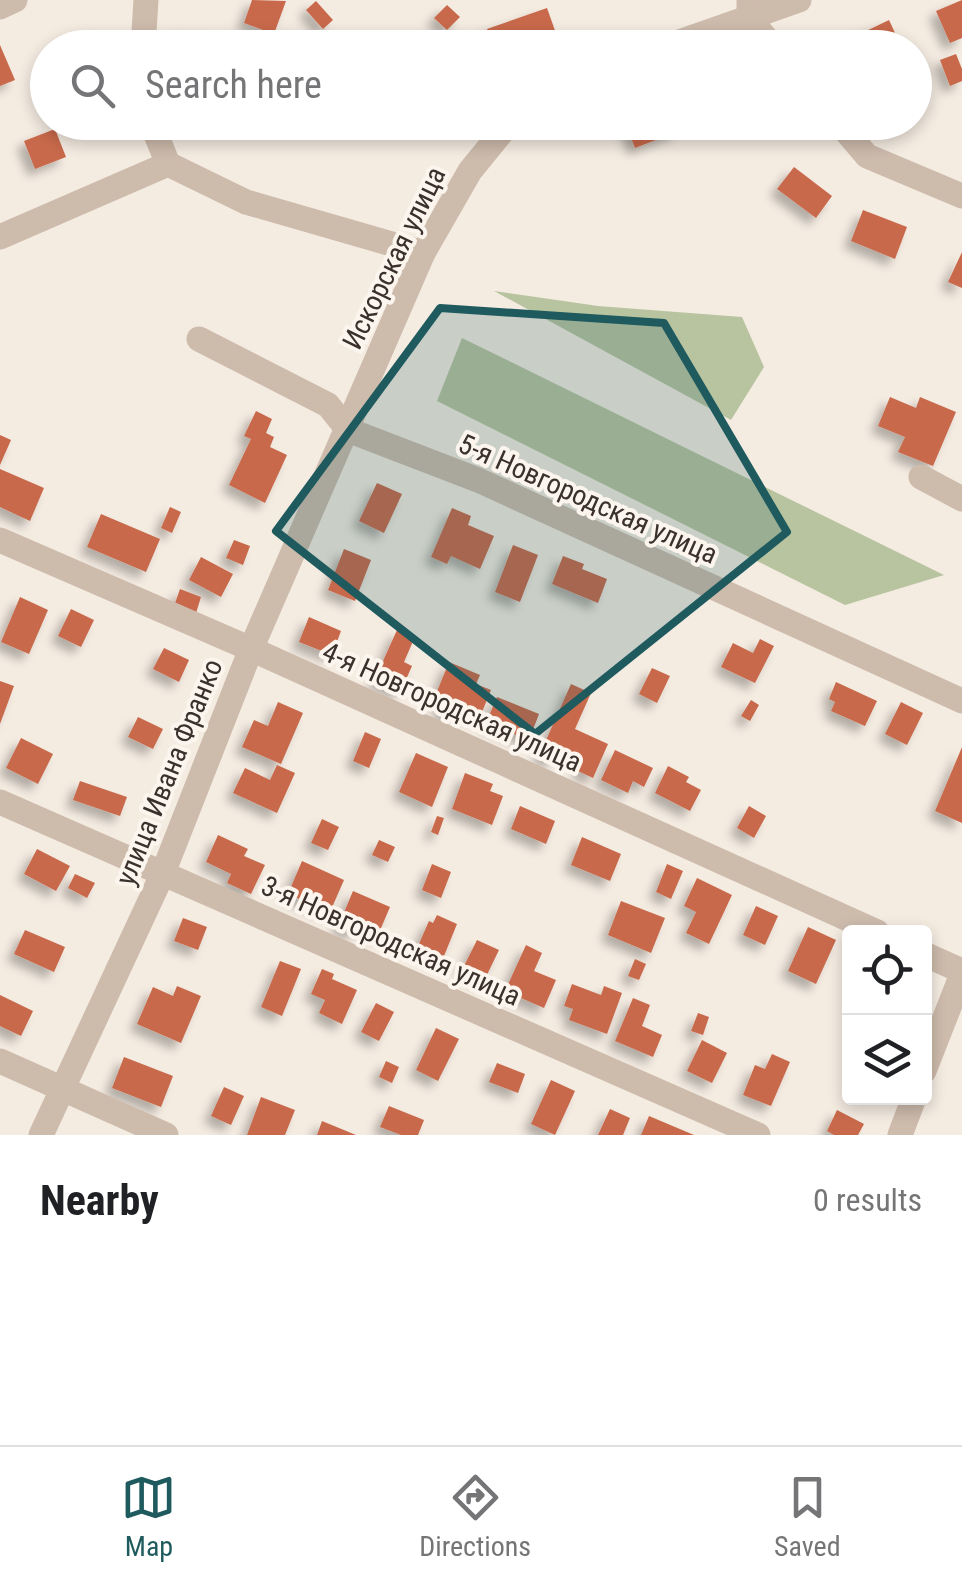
<!DOCTYPE html>
<html lang="en">
<head>
<meta charset="utf-8">
<style>
	:root { --surface:#fff; --page:#f2f2f2; --text:#202124; --muted:#757577; --line:#e0e0e0; --accent:#1f5a5e }
	body { margin:0; font-family:"Roboto Condensed",sans-serif; background:var(--page); color:var(--text) }
	.controls { position:absolute; right:30px; bottom:30px; display:grid; overflow:hidden; border-radius:10px; box-shadow:0 5px 15px #0003 }
	.controls button { width:90px; height:90px; display:grid; place-items:center; padding:0; border:0; border-bottom:2px solid var(--line); background:var(--surface); color:var(--text); font:50px sans-serif }
	.list { margin:0; padding:0; list-style:none }
	h2 { display:flex; justify-content:space-between; align-items:center; height:130px; margin:0; padding:0 40px; font-size:42px }
	h2 small { font-size:32px; font-weight:400; color:var(--muted) }
	.icon { flex:none; width:55px; height:55px; fill:none; stroke:currentColor; stroke-width:2; stroke-linecap:round; stroke-linejoin:round }
	.map { position:relative; flex:none; width:962px; height:1135px; overflow:hidden }
	.search { position:absolute; background:var(--surface); box-shadow:0 5px 15px #0003; left:30px; right:30px; top:30px; height:110px; display:flex; align-items:center; gap:25px; box-sizing:border-box; padding:0 35px; border-radius:55px; color:var(--muted); font-size:38px }
	.sheet { height:310px; background:var(--surface) }
	nav { display:flex; justify-content:space-around; align-items:center; box-sizing:border-box; height:140px; border-top:2px solid var(--line); background:var(--surface); font-size:28px; color:var(--muted) }
	nav a { display:grid; justify-items:center; gap:5px }
	nav .on { color:var(--accent) }
	.map>svg:first-child { display:block }
</style>
</head>
<body>
<div class="map">
<svg width="962" height="1135" viewBox="0 0 962 1135">
	<defs>
		<filter id="shadow"><feDropShadow dx="-7" dy="7" stdDeviation="5" flood-color="#0004"/></filter>
	</defs>
	<rect width="100%" height="100%" fill="#f4ebe1"/>
	<!-- green -->
	<g fill="#b8c4a0">
		<path d="M494,291L598,306L742,317L764,367L731,420Z"/>
		<path d="M462,338L944,575L845,605L437,401Z"/>
	</g>
	<!-- building -->
	<g fill="#c8694b" filter="url(#shadow)">
		<path d="M252,0L286,1L274,34L244,23Z"/>
		<path d="M962,0V38L950,43L936,11Z"/>
		<path d="M316,1L333,20L323,29L306,10Z"/>
		<path d="M447,5L460,17L447,30L434,18Z"/>
		<path d="M547,8L558,39L534,48H493L487,29Z"/>
		<path d="M889,20L902,48H865L858,35Z"/>
		<path d="M179,31L214,32V48H179Z"/>
		<path d="M0,45L15,80L0,86Z"/>
		<path d="M956,54L962,69V81L950,86L940,60Z"/>
		<path d="M625,122H676L679,131L635,148Z"/>
		<path d="M55,129L66,157L35,169L24,141Z"/>
		<path d="M794,167L832,196L816,218L777,189Z"/>
		<path d="M863,210L907,227L895,259L851,241Z"/>
		<path d="M962,252V288L948,282Z"/>
		<path d="M890,397L916,408L920,397L956,412L933,466L898,452L905,437L878,426Z"/>
		<path d="M256,411L272,419L266,433L274,437L270,447L287,455L265,503L229,485L251,439L244,436Z"/>
		<path d="M0,435L11,440L0,465Z"/>
		<path d="M0,469L44,488L30,521L0,507Z"/>
		<path d="M377,483L402,494L384,533L359,521Z"/>
		<path d="M170,507L181,512L172,533L161,528Z"/>
		<path d="M452,508L471,516L468,525L494,536L480,569L451,556L447,564L431,557Z"/>
		<path d="M101,514L160,539L146,572L87,547Z"/>
		<path d="M234,540L250,546L243,565L226,558Z"/>
		<path d="M513,545L538,555L520,602L495,592Z"/>
		<path d="M344,549L371,560L355,601L328,590Z"/>
		<path d="M563,556L584,564L582,569L607,579L598,603L552,584Z"/>
		<path d="M201,557L233,574L221,597L189,580Z"/>
		<path d="M180,589L201,597L196,613L174,606Z"/>
		<path d="M20,597L48,610L29,654L1,642Z"/>
		<path d="M71,609L94,620L81,647L58,636Z"/>
		<path d="M309,617L341,631L332,655L299,642Z"/>
		<path d="M397,630L414,639L404,662L412,666L400,693L374,681Z"/>
		<path d="M760,639L774,646L755,683L721,667L733,643L753,653Z"/>
		<path d="M164,648L189,660L179,682L153,669Z"/>
		<path d="M449,662L480,675L476,684L491,690L480,717L457,708L452,719L439,714L443,702L434,699Z"/>
		<path d="M652,668L670,676L657,703L639,694Z"/>
		<path d="M0,681L14,686L0,724Z"/>
		<path d="M836,682L877,701L865,726L831,711L835,702L829,699Z"/>
		<path d="M571,684L591,693L575,729L608,744L593,778L578,771L583,761L558,750L552,762L539,756Z"/>
		<path d="M497,697L539,714L529,740L486,723Z"/>
		<path d="M751,700L759,705L750,721L741,716Z"/>
		<path d="M278,702L303,713L281,764L242,747L254,720L268,726Z"/>
		<path d="M901,702L923,713L907,745L885,734Z"/>
		<path d="M138,717L163,729L153,749L128,737Z"/>
		<path d="M365,732L381,739L369,768L353,761Z"/>
		<path d="M21,738L53,754L38,784L6,768Z"/>
		<path d="M962,747V823L935,811Z"/>
		<path d="M615,750L653,768L644,787L633,781L628,793L601,780Z"/>
		<path d="M416,753L448,767L432,807L399,792Z"/>
		<path d="M277,765L295,773L277,813L233,793L245,768L270,780Z"/>
		<path d="M668,766L689,777L686,782L701,790L690,811L655,793Z"/>
		<path d="M465,773L493,784L490,791L503,796L492,825L452,809Z"/>
		<path d="M80,781L127,797L120,816L73,800Z"/>
		<path d="M520,806L555,821L546,844L511,829Z"/>
		<path d="M749,806L766,816L754,838L737,828Z"/>
		<path d="M437,816L444,818L438,835L431,832Z"/>
		<path d="M322,819L339,827L328,850L311,843Z"/>
		<path d="M218,835L248,849L244,856L265,865L251,894L227,883L231,874L206,862Z"/>
		<path d="M582,837L621,854L610,881L571,865Z"/>
		<path d="M379,840L395,847L388,862L372,855Z"/>
		<path d="M37,849L70,866L56,891L24,874Z"/>
		<path d="M302,861L344,880L330,912L288,894Z"/>
		<path d="M432,864L451,872L441,898L422,890Z"/>
		<path d="M667,864L683,871L671,899L656,892Z"/>
		<path d="M75,874L95,883L87,898L68,888Z"/>
		<path d="M697,878L732,895L709,944L686,933L696,912L684,906Z"/>
		<path d="M353,891L390,907L378,935L357,925L353,934L338,927Z"/>
		<path d="M621,901L665,918L651,953L608,935Z"/>
		<path d="M756,906L778,916L765,945L743,935Z"/>
		<path d="M437,915L457,924L444,956L418,946L429,921L433,923Z"/>
		<path d="M183,918L207,927L198,950L174,941Z"/>
		<path d="M808,927L836,940L816,984L788,971Z"/>
		<path d="M25,930L65,947L54,972L14,954Z"/>
		<path d="M477,940L499,950L484,981L462,970Z"/>
		<path d="M526,945L542,953L534,971L556,980L544,1008L505,991Z"/>
		<path d="M635,959L646,964L639,980L628,976Z"/>
		<path d="M280,961L301,969L282,1016L261,1007Z"/>
		<path d="M322,969L334,974L332,979L357,990L342,1024L319,1013L325,1000L311,994Z"/>
		<path d="M572,984L601,995L604,986L622,993L607,1034L569,1020L573,1009L564,1006Z"/>
		<path d="M177,986L201,996L181,1043L137,1024L153,987L173,996Z"/>
		<path d="M0,995L33,1011L21,1036L0,1026Z"/>
		<path d="M633,998L650,1005L642,1026L662,1035L653,1057L615,1041Z"/>
		<path d="M376,1003L394,1012L379,1041L361,1032Z"/>
		<path d="M698,1013L709,1017L703,1035L691,1031Z"/>
		<path d="M436,1028L459,1039L438,1081L416,1070Z"/>
		<path d="M702,1040L727,1053L712,1083L687,1071Z"/>
		<path d="M772,1054L790,1062L771,1106L743,1095L755,1065L765,1069Z"/>
		<path d="M124,1057L173,1076L161,1107L112,1088Z"/>
		<path d="M386,1061L399,1067L392,1083L379,1077Z"/>
		<path d="M497,1063L525,1074L518,1093L489,1082Z"/>
		<path d="M551,1080L575,1091L555,1135L531,1124Z"/>
		<path d="M224,1087L244,1096L231,1125L211,1116Z"/>
		<path d="M261,1097L295,1110L285,1135H247Z"/>
		<path d="M389,1106L424,1120L418,1135H401L380,1127Z"/>
		<path d="M610,1109L630,1118L623,1135H598Z"/>
		<path d="M837,1110L864,1124L858,1135H834L827,1131Z"/>
		<path d="M649,1116L694,1135H641Z"/>
		<path d="M322,1121L356,1135H317Z"/>
	</g>
	<g fill="none" stroke-linecap="round" stroke-linejoin="round">
		<!-- minor -->
		<g stroke="#cdbbac" stroke-width="25">
			<path d="M749,2V18L774,48"/>
			<path d="M0,7L15,0"/>
			<path d="M143,48L146,0"/>
			<path d="M662,48L799,0"/>
			<path d="M151,122L168,164L246,202L423,253"/>
			<path d="M838,122L867,156L962,196"/>
			<path d="M0,237L168,164"/>
			<path d="M199,339L328,405L348,430L478,480L962,701"/>
			<path d="M921,477L962,499"/>
			<path d="M0,540L251,649L877,932"/>
			<path d="M0,802L758,1135"/>
			<path d="M924,954L962,971"/>
			<path d="M0,1061L166,1135"/>
			<path d="M924,1071L962,974"/>
			<path d="M41,1135L163,873L251,649L423,253L470,171L510,122"/>
			<path d="M900,1135L914,1098"/>
		</g>
	</g>
	<!-- marked area -->
	<path fill="#1f5a5e" fill-opacity="0.2" stroke="#1f5a5e" stroke-width="8" stroke-linejoin="round" d="M440,308L664,323L787,532L535,734L276,531Z"/>
	<g text-anchor="middle" dominant-baseline="central" stroke-width="8" stroke-linejoin="round" paint-order="stroke">
		<!-- street labels -->
		<g font-size="28" fill="#3b302b" stroke="#fbf5ee">
			<text transform="translate(394 258) rotate(-64)">Искорская улица</text>
			<text transform="translate(588 499) rotate(24)">5-я Новгородская улица</text>
			<text transform="translate(452 707) rotate(24)">4-я Новгородская улица</text>
			<text transform="translate(169 772) rotate(-68)">улица Ивана Франко</text>
			<text transform="translate(391 941) rotate(24)">3-я Новгородская улица</text>
		</g>
	</g>
</svg>
<div class="controls">
<button><svg class="icon" aria-label="locate" viewBox="0 0 24 24"><circle cx="12" cy="12" r="6"/><path d="M12 2v4M12 18v4M2 12h4M18 12h4"/></svg></button>
<button><svg class="icon" aria-label="layers" viewBox="0 0 24 24"><path d="M12 4l9 5-9 5-9-5zM3 14l9 5 9-5"/></svg></button>
</div>
<div class="search"><svg class="icon" aria-label="search" viewBox="0 0 24 24"><circle cx="10" cy="10" r="6"/><path d="M15 15l6 6"/></svg>Search here</div>
</div>
<section class="sheet">
<h2>Nearby<small>0 results</small></h2>
<ul class="list">
</ul>
</section>
<nav>
<a class="on"><svg class="icon" aria-label="map" viewBox="0 0 24 24"><path d="M3 6l6-2 6 2 6-2v14l-6 2-6-2-6 2zM9 4v14M15 6v14"/></svg>Map</a>
<a><svg class="icon" aria-label="directions" viewBox="0 0 24 24"><path d="M12 3l9 9-9 9-9-9zM9 14v-3h6M13 9l2 2-2 2"/></svg>Directions</a>
<a><svg class="icon" aria-label="saved" viewBox="0 0 24 24"><path d="M7 4h10v16l-5-4-5 4z"/></svg>Saved</a>
</nav>
</body>
</html>
